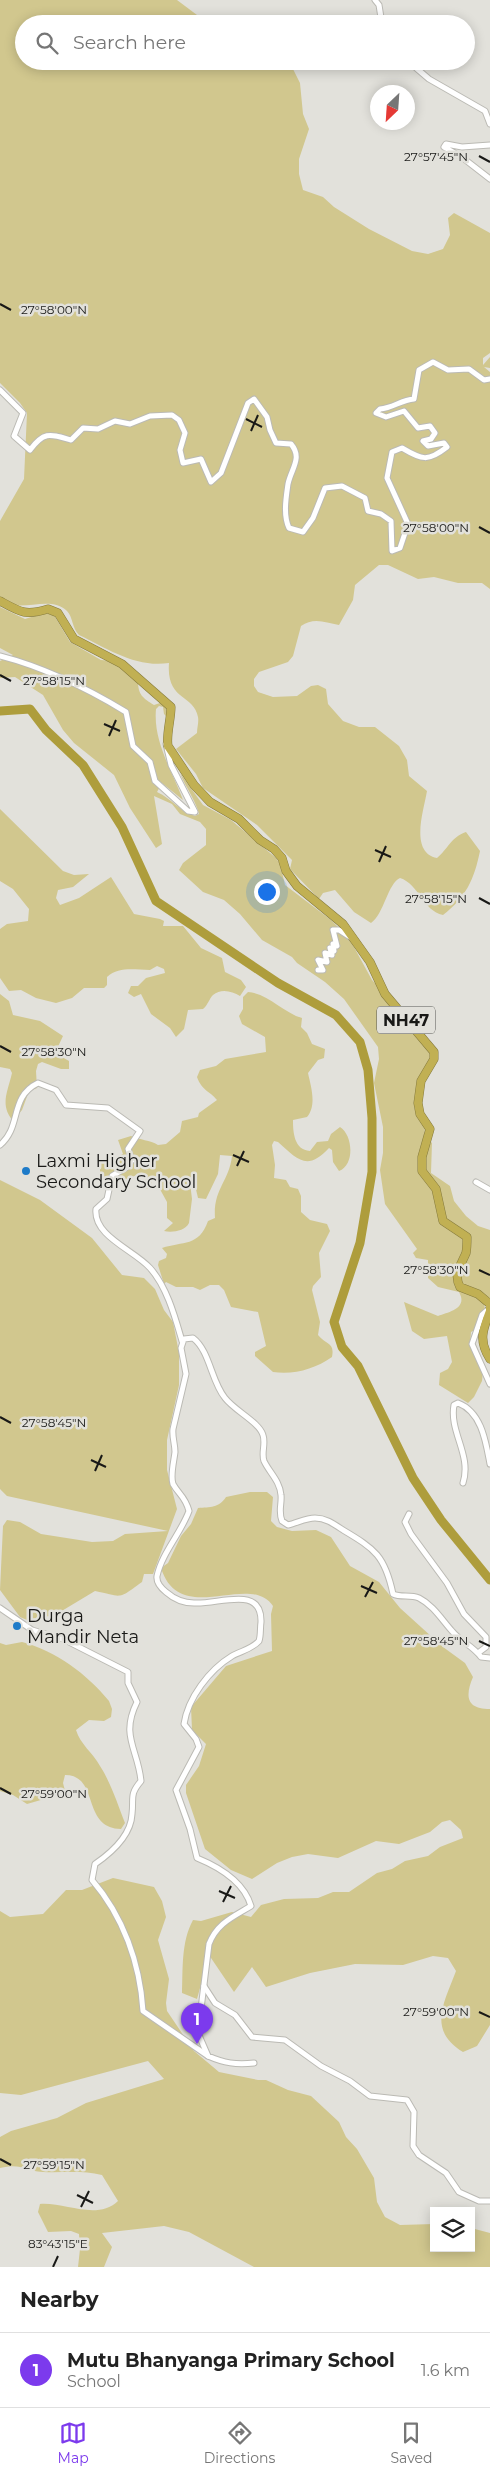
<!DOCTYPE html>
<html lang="en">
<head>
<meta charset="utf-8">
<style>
	:root { --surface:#fff; --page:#f6f6f6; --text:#222; --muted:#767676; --line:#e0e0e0; --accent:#7c3aed }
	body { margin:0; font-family:Montserrat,sans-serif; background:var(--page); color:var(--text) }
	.controls { position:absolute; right:15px; bottom:15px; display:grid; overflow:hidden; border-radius:0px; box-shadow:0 2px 12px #0003 }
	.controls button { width:45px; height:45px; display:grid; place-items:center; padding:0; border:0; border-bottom:1px solid var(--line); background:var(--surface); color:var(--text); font:25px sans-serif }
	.compass { position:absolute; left:370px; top:85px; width:45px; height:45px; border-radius:50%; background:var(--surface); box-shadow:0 2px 12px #0003; rotate:205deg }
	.you { position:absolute; left:266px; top:891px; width:18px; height:18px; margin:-12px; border:4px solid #fff; border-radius:50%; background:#1a73e8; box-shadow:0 0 0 8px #1a73e833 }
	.badge { display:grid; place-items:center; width:32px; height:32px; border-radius:50%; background:var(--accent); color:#fff; font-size:16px; font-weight:700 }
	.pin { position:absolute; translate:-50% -41px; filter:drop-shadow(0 1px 2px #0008) }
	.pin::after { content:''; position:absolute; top:26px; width:18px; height:15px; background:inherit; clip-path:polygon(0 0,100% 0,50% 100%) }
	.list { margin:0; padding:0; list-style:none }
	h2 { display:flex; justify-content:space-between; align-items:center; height:65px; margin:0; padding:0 20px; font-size:21px }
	h2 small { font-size:16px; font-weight:400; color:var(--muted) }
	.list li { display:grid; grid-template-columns:32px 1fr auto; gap:15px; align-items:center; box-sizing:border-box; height:75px; padding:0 20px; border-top:1px solid var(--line) }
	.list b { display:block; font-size:19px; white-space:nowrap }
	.list p { margin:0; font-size:16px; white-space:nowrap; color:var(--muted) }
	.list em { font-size:16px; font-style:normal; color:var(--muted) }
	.icon { flex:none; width:28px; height:28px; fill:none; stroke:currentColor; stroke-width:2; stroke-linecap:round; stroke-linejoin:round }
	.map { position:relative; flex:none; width:490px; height:2267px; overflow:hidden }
	.search { position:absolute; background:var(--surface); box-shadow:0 2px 12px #0003; left:15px; right:15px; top:15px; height:55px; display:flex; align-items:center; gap:12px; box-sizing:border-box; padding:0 18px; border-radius:28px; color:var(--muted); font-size:19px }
	.sheet { height:140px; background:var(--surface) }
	nav { display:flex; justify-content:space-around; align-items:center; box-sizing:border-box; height:70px; border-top:1px solid var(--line); background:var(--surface); font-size:14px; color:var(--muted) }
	nav a { display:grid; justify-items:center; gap:2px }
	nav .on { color:var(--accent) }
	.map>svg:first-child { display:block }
</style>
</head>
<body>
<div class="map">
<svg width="490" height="2267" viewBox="0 0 490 2267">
	<rect width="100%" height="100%" fill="#e2e1db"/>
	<!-- green -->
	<g fill="#d1c78e">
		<path d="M0,0H177L209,24H24V61L278,62L293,69L300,83L303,114L309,129L299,159V174L303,190L323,197L334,207L369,229L412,251L428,254L443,249L450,235L448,218L454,213L490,233V353L483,358V365L490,357V368L484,367L490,372V589L482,583H458L434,577L418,579L388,565H379L355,585L353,600L339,625C325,622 313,617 301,626L293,656L288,662L259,672L254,679V686L258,692L273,697L297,696L311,686L318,685L326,689L328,704L343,721L359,727H375L399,746L407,760L409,776L427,791C424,810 409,852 437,858C448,849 451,837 466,832L480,851C474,880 466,897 443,915C423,911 419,884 400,878C388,883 384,914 371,923L354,912L335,890L323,893L319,899L290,869L292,860L257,825L203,788L196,774L176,749L197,733C197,728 199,722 198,717C194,694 166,701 169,663C136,668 108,649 79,635C72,628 73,617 67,611C53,597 30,608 13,605C9,604 4,599 0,597V521L24,479L27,413L20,403L0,383Z"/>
		<path d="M0,607L25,619L44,613L54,615L70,642L101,660C115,660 128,673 138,681C138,695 143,698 154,705L163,702L168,708V718L164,714L163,707L159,706L156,709C153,742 172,770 183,800L162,783L157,792C172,799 179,811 195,816L199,814C195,799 186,788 180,773L203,805L231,820L276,858L280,864L285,885L331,920L349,938L372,980L385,994L400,1019L430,1051V1059L418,1083L414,1106L418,1119L425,1127L424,1143L427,1147L432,1142L431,1173L450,1186L454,1201L466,1216L478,1226L490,1230V1298L478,1292C486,1305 487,1311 482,1326L471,1332L470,1345L478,1357L483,1371L482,1381L474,1397L468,1403L439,1385L440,1373L448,1369L452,1362L447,1336L424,1339L412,1331L404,1302L438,1316C450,1312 468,1308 459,1292L438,1287L428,1278V1260L416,1258L413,1253L417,1249L385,1204L380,1170L383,1153V1127L374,1083L379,1059L378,1047L344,999L325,982L297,963L292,957L262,940L240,914L224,900L203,892L179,870L183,863L206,845V829L200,822L180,814L172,804L154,796L162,844L156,848L130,808L114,775L74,743L63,730L43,695L15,677L0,678V661L13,655L0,648Z"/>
		<path d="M0,809L63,871L74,875L89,874L73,887L58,890L56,898L60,905L79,898L111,877L134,914L160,919L164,921L163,926H183L201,948L222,958L225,972L241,980L246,987L240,996C232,991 221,988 213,995C209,999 208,1005 203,1009L188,1010L184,1029L176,1037L170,1028L151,1014L141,994L134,997L128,993L131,986H138L146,978L165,973L164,969L157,966L150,970C135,970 119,966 107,977V985L104,988H84L72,998L56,1003L36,998L21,990L9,991L0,978V929L7,924L28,921L29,909L13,889L0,881Z"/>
		<path d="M248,992C267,993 284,1013 302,1018L301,1027L307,1033L312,1044L325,1049L324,1058L318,1060L308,1073C311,1087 317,1105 307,1117L293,1120C293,1132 294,1150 310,1151L317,1142L328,1141L331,1134L340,1127C353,1135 355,1165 339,1171L333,1162L332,1150L329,1148C307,1172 297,1159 278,1142L274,1141L272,1145L275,1165L274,1178L286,1180L290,1187L298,1189L301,1196V1212L310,1220L327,1224L330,1231L319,1253L321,1277L313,1286L312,1290L320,1322L318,1335C326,1345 335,1342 332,1357C315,1369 294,1375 273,1372L255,1356V1352L266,1346L258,1312L231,1307L224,1290L219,1285H210L200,1290L193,1287H176L166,1282L164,1284L158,1265L159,1261L166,1258L167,1254L162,1248C183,1241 199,1247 208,1221L215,1218C213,1189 229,1182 232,1156L220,1155L218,1174L206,1199L198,1198L194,1181L190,1183L192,1199L189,1223C185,1231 172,1233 164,1231L173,1223L167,1218V1202L156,1182L152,1180L150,1188L142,1190L138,1184L140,1177L137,1175L108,1186L100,1172V1161L110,1160L123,1154L118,1140L131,1136C140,1140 150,1140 158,1145L166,1144L180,1132L182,1121L198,1117L199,1113L217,1100C210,1091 202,1091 197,1077L200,1070L216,1066L225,1059L266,1052L265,1037L242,1024L239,1016L243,1009V997Z"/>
		<path d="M0,994L9,1001L13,1015L40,1021L63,1036L55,1053L69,1061V1069H61L42,1062L38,1064L36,1071L37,1088L29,1091L22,1110L13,1121C0,1105 7,1094 12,1073L10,1069L0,1067Z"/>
		<path d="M0,1180L40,1200L92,1238L122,1275L144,1278L155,1289L164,1310L173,1322L179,1353V1385L167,1440V1470L177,1509L153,1574H144L142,1582C117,1600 124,1597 95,1591L55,1615L27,1620L20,1617L0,1590L3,1526L7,1520L20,1522L41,1534L92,1542L113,1541L125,1534L168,1531L7,1496L0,1489Z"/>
		<path d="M250,1492H267L273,1497L271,1521L277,1527L292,1531L316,1530L331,1537L350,1566L379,1582L400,1608L443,1647L465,1663L473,1677C465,1696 466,1709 490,1709V2025L477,2046L463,2052C427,2030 444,2003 456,1971L448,1958L433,1956L403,1965L355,1964L310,1973L266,1987L252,1967L234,1992L209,1955L197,1999L182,1993C183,1969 181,1942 193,1920L201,1921L232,1912L251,1917L261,1905L284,1899L318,1898L333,1892H349L377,1873L392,1869L405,1861L428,1856L440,1847L463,1838L461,1830L450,1820L442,1822L430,1832L399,1844L376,1841L338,1858L308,1854L292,1857L277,1863L252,1879L231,1870L205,1849L186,1793V1785L199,1766L206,1744L192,1730L191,1707L226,1666L272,1651L271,1614L273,1606C249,1571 180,1628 161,1568L168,1563L181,1536L191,1524L198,1508C210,1507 219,1508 226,1497Z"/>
		<path d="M22,1642C56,1651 87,1674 109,1701L112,1709L111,1717L104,1721L89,1720L76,1730C80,1744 93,1753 100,1766C110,1781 118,1805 125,1823L121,1829C81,1828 100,1775 65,1775L63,1783L65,1791L58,1795L27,1804L13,1795L0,1791V1643L6,1645Z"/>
		<path d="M113,1878L154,1887L162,1901L166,1917L158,1940L169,1979L166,2003L167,2011L194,2051L219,2072L258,2080H266L288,2090L311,2096L339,2122L346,2137L357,2149L374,2178L377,2202L385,2217L400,2225L434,2224V2248H471V2228L490,2233V2267H254L189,2232L164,2226L102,2233L112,2247L104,2267H78L80,2249L79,2234L71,2231L48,2232L38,2212L40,2204C65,2202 97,2221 118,2201L102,2175C82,2170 63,2173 43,2172C23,2171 23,2163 0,2168V2137L11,2131L57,2118L86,2103L164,2079L148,2061L21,2095L0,2093V1911L10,1917L43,1914L66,1890H82Z"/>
	</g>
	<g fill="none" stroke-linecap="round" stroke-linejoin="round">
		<!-- river -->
		<path stroke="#ae9d3c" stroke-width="9" d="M0,711L30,709L46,730L83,765L122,827L156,901L278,983L336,1015L360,1042L368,1070L372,1118V1172L360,1243L334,1322L342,1347L358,1366L413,1478L441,1520L490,1580"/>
		<!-- minor casing -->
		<g stroke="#bbbab4" stroke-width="7">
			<g id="minor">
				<path d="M375,0L379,5L382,24"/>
				<path d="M408,61L429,79L485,111L490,124"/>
				<path d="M490,145L462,147L446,144L444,147L463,158L490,179"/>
				<path d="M0,390L23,413L14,436L30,450C44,431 50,434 71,440L83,428L98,429L115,421L130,424L150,416L172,415L179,420L185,433L180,450L183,463L201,459L211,482L221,473L248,403L254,399L267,417L270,430L276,443L291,444C303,458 291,469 288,484C286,498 283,515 289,528L303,532L313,518L325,488L342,486L365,498L368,511L381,514L391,521L392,551L400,548L408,524L387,478L392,452L402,448C422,460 428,462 447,447L444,443L428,446L423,441L431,439L435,433L430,426L418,428L404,411L386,417L376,413L380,409C393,408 401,400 414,399L419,370L433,362L448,370L469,369L484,380L490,379"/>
				<path d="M0,656C43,667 88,689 126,712L133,746L150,762L155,781L188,811L195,812L171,765L166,744"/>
				<path d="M318,970H323L318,960L327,962L325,953L332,955L330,948L334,951L333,944L337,946L333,930H339L353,939"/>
				<path d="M0,1145C22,1127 9,1097 38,1083L56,1090L66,1105L108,1108L140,1131L128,1149L132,1160L127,1167L112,1176L107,1199L96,1209C93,1236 134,1250 150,1268C167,1287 175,1317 182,1341"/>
				<path d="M476,1182L490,1190"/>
				<path d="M490,1308L482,1315L472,1344L490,1384"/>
				<path d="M463,1483C472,1455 449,1432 454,1405L458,1403C482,1412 486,1443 490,1464"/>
				<path d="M409,1514L405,1522L411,1534L447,1583L464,1614L486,1637V1647L478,1653"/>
				<path d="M0,1608L32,1630L63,1639L128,1672V1683L137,1702C120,1736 138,1749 141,1781C129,1795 134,1798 132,1814C131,1836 111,1853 95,1864L92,1880C123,1916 140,1963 143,2011L208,2056"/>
				<path d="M204,1986L215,2003L235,2015L252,2037L285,2040L321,2066L350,2081L370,2096L407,2100L414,2112L413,2146L419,2155L446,2173L459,2192L479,2201H490"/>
				<path d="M254,2063C236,2065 224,2063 208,2056L198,2033L209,1944C217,1923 233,1917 251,1906C244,1882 219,1867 197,1858L190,1829L176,1790L199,1747L196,1739L184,1724C188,1698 209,1670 232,1656C241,1651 252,1649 259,1641C261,1635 260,1629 261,1622C262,1584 218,1605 194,1603C183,1603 174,1599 166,1592C161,1588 156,1583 157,1576C162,1553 181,1533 189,1511C185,1496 179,1495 173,1484C170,1476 174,1461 175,1452C175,1444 172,1437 173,1429L186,1374L181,1348L184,1339L193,1338C210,1351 211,1381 225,1398C235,1411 259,1422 263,1435C266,1444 261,1453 264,1461C269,1472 280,1481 281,1495C282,1504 278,1511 282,1521L288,1525C297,1523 306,1518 315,1518C326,1518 334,1524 343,1530C375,1549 385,1556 393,1594C401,1598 410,1594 419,1598C433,1605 442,1620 452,1631C460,1641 473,1646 481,1657L490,1658"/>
			</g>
		</g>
		<!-- highway casing -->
		<g stroke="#867b3e" stroke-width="9">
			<g id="highway">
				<path d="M0,601C20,612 25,616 48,609L58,613L74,639L122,664L171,707C171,719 166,735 168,746L194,785L210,802L239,819L260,840L274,849L282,858L286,871L297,886L343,924L370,962L385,994L434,1052V1059L421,1081L418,1103L420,1114L430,1129L422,1157V1171L436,1189L443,1221L467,1237C467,1242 467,1248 466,1253C461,1265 453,1274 460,1287L478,1294L490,1304V1309"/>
				<path d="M490,1311C483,1329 478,1341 490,1359"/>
			</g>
		</g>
		<!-- minor -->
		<use href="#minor" stroke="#fff" stroke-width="5"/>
		<!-- highway -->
		<use href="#highway" stroke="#c1b053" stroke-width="8"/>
	</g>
	<!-- ticks -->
	<path fill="none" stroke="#191917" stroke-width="2" d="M479,156L490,162M0,304L11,310M246,419L262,427M251,431L258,415M479,527L490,533M0,675L11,681M104,724L120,731M109,736L116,720M375,850L391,857M379,862L386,846M479,898L490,904M0,1046L11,1052M233,1155L249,1162M237,1166L244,1151M479,1270L490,1275M0,1417L11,1423M91,1460L106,1467M95,1471L102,1455M361,1586L377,1593M365,1597L373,1582M479,1641L490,1646M0,1788L11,1794M219,1891L235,1898M223,1902L231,1886M479,2012L490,2017M0,2159L11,2165M77,2195L93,2203M81,2207L89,2191M53,2267L58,2256"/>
	<!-- markers -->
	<g fill="#1e7bc8" stroke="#e2e1db" stroke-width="2">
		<circle cx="26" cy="1171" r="5"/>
		<circle cx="17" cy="1626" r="5"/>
	</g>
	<g text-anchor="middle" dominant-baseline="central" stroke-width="5" stroke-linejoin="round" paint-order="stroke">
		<!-- shield labels -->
		<rect fill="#e2e1db" stroke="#555552" stroke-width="1" x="377" y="1006.5" width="58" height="27" rx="4"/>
		<g font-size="16" font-weight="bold" fill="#191917">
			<text x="406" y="1020">NH47</text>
		</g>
		<!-- poi labels -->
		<g font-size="18" fill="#191917" stroke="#e2e1db" text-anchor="start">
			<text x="36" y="1161">Laxmi Higher<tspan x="36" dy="21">Secondary School</tspan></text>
			<text x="27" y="1616">Durga<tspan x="27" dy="21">Mandir Neta</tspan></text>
		</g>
	</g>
	<g font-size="12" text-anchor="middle" fill="#191917" stroke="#e2e1db" stroke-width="5" stroke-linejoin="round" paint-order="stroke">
		<text x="436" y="161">27°57'45"N</text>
		<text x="54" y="314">27°58'00"N</text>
		<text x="436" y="532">27°58'00"N</text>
		<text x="54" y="685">27°58'15"N</text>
		<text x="436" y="903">27°58'15"N</text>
		<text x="54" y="1056">27°58'30"N</text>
		<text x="436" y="1274">27°58'30"N</text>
		<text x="54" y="1427">27°58'45"N</text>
		<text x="436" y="1645">27°58'45"N</text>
		<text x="54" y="1798">27°59'00"N</text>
		<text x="436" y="2016">27°59'00"N</text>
		<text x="54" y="2169">27°59'15"N</text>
		<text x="58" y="2248">83°43'15"E</text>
	</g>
</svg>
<div class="controls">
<button><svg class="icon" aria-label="layers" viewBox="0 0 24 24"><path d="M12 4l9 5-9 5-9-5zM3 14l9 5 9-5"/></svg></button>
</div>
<svg class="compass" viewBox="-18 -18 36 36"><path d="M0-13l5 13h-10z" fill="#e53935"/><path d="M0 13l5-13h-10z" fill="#767676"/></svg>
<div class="you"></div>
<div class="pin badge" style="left:197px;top:2044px">1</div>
<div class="search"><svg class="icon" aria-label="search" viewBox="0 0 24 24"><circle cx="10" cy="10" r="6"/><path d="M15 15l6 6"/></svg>Search here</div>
</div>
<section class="sheet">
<h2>Nearby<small></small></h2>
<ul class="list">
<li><span class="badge">1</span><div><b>Mutu Bhanyanga Primary School</b><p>School</p></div><em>1.6 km</em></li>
</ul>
</section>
<nav>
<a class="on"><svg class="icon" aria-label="map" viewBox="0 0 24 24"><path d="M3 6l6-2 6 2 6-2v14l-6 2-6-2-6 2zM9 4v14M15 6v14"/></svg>Map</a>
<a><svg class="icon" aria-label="directions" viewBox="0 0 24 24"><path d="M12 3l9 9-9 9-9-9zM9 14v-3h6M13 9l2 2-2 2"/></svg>Directions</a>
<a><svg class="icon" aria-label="saved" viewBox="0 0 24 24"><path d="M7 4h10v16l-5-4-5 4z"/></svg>Saved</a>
</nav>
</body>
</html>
